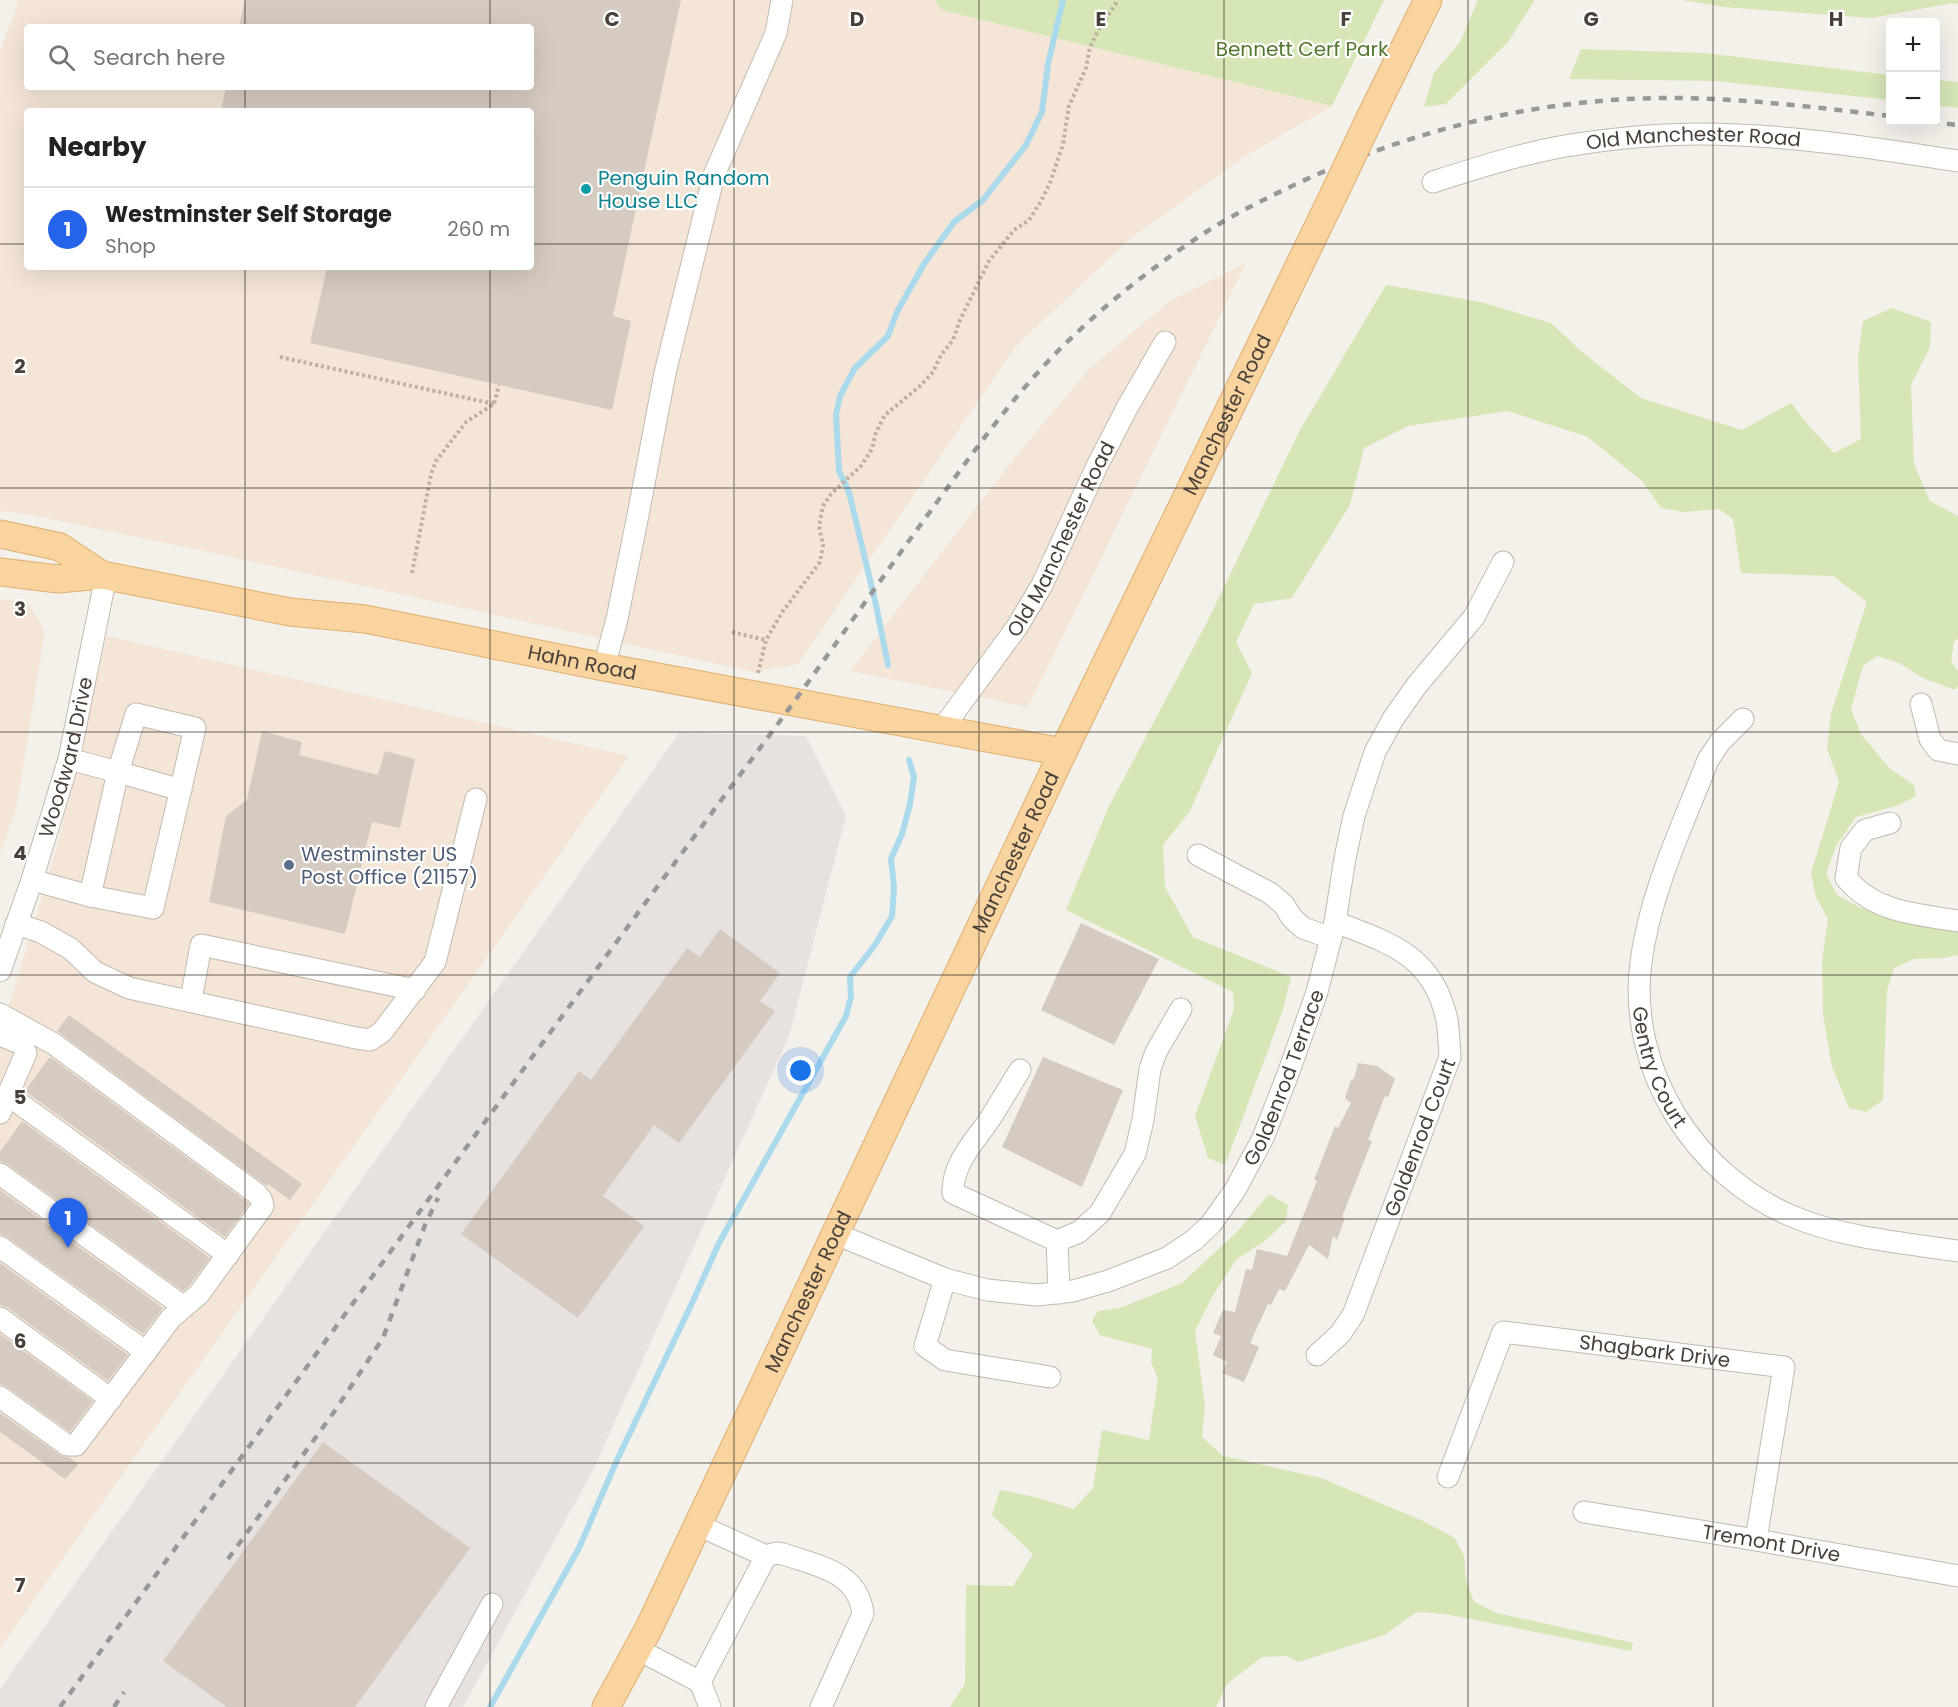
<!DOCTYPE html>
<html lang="en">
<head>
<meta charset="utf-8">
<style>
	:root { --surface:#fff; --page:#f6f6f6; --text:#222; --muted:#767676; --line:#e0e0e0; --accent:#2563eb }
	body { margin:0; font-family:Poppins,sans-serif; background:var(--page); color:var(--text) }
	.controls { position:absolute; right:18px; top:18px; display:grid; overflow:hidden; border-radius:6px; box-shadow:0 6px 24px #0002 }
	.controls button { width:54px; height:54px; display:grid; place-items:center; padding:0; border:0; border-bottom:2px solid var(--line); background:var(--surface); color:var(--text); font:30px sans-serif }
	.you { position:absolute; left:801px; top:1071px; width:21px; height:21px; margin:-15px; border:4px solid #fff; border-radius:50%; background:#1a73e8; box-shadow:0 0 0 9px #1a73e833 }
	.badge { display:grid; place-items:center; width:39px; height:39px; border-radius:50%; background:var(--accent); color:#fff; font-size:20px; font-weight:700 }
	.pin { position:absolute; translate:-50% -50px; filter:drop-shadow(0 2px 3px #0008) }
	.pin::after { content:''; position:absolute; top:32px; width:21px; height:18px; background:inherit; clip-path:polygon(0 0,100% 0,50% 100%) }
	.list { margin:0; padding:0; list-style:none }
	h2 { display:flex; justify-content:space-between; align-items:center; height:78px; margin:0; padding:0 24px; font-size:26px }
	h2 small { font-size:20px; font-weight:400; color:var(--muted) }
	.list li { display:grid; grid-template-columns:39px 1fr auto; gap:18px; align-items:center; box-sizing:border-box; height:84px; padding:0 24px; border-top:2px solid var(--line) }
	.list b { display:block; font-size:22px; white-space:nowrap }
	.list p { margin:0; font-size:20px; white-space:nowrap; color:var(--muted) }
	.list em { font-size:20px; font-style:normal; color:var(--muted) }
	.icon { flex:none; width:33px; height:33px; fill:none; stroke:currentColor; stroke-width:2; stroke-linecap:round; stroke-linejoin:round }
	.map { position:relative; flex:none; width:1958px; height:1707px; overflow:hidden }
	.search { position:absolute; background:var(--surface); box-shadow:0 6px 24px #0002; left:24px; top:24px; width:510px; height:66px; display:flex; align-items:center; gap:15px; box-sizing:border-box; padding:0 21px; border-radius:6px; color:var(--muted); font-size:22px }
	.panel { position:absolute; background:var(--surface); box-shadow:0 6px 24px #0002; left:24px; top:108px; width:510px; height:162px; border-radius:6px }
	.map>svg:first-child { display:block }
</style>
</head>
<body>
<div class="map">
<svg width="1958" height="1707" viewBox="0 0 1958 1707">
	<rect width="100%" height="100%" fill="#f4f0ea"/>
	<!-- commercial -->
	<g fill="#f4e5d7" fill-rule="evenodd">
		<path d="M19,0H934L942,10L1332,106L1247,155L1130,239L1016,346L798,664L754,672L199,550L31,515L0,511V52ZM27,27H531V87H27ZM27,111H531V267H27Z"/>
		<path d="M1246,263L1028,707L850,671L1016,456L1089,369L1171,300Z"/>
		<path d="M0,599L28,602L45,632L16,809L0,853Z"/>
		<path d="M107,636L629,756L0,1648V1035L57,847Z"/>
	</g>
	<!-- industrial -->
	<path fill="#e7e2df" d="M679,733L806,736L846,816L789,1036L593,1470L463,1707H0V1689Z"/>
	<!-- green -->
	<g fill="#d6e6b6">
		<path d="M934,0H1384L1332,106L942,10Z"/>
		<path d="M1478,0H1535L1508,42L1446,104L1424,107L1434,73L1460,42Z"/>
		<path d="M1682,0H1958V4L1952,3L1871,18L1724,7Z"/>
		<path d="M1581,49L1704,53L1890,75V100L1716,81L1569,79Z"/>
		<path d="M1936,80L1958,82V108L1936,105Z"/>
		<path d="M1386,285L1481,302L1551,323L1582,352L1641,398L1742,430L1791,403L1810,427L1834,453L1861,439L1858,357L1863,321L1892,308L1931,322L1930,347L1911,385L1914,464L1930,501L1958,516V639L1954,641L1951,662L1958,671V686L1955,690L1923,678L1899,663L1877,656L1863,666L1851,709L1861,734L1890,769L1914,785L1916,796L1899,805L1856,817L1836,846L1826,874L1837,895L1859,907L1906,922L1958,929V955L1943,958L1914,959L1894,968L1887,991L1883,1100L1866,1112L1849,1108L1832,1067L1823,1014L1822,961L1828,919L1816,897L1811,873L1839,782L1827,749L1831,713L1867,602L1833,576L1741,573L1733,519L1719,509L1684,512L1661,508L1642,481L1588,437L1508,411L1408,426L1364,448L1350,505L1292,598L1254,604L1236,642L1252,673L1190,811L1163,845L1165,887L1193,937L1291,977L1283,1010L1225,1165L1208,1158L1195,1116L1234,1009L1233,992L1066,910L1108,808L1206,624L1300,430Z"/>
		<path d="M1269,1194L1288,1205L1286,1221L1265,1241L1237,1259L1213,1295L1195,1331L1205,1406L1202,1437L1223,1456L1321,1478L1423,1521L1455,1538L1464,1556L1466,1580L1474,1602L1497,1613L1633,1643L1631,1651L1445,1614L1417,1612L1384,1635L1298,1662L1287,1656L1262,1657L1227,1684L1216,1707H950L965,1684L966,1585L1013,1586L1033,1554L992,1515L1000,1490L1035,1497L1074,1509L1093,1488L1102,1430L1149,1440L1158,1379L1151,1362L1152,1349L1100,1335L1092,1321L1098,1311L1120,1308L1182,1283L1237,1232Z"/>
	</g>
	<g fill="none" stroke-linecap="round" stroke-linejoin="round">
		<!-- stream -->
		<g stroke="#abdaed" stroke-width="6">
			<path d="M888,665L876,605L849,492L839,471L836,415L840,396L855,368L888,336L897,312L924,264L954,222L983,200L1026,145L1042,112L1048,64L1063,0"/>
			<path d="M490,1707L579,1548L617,1460L693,1301L719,1243L846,1016L851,997L850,977L875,945L892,916L894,888L891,859L902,834L910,804L914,777L909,760"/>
		</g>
	</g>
	<!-- building -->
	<g fill="#d5cbc0">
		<path d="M245,0H681L613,316L631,321L612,410L310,343L327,267H531V111H221L226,87H531V27H239Z"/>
		<path d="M262,731L302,742L299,755L378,775L385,751L415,759L400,828L372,822L345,934L209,902L226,816L247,800Z"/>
		<path d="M1081,923L1159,959L1114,1045L1041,1010Z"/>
		<path d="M720,929L780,973L760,1001L775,1011L679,1143L654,1125L603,1196L644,1226L578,1318L461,1234L579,1071L591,1080L687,948L700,957Z"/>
		<path d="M69,1015L302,1184L290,1200L268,1184L267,1186L57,1031Z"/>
		<path d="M50,1057L247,1202L249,1204L225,1237L25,1091Z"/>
		<path d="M1043,1057L1123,1090L1082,1187L1002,1147Z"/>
		<path d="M1358,1063L1377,1066L1395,1079L1388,1097L1385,1096L1368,1140L1372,1141L1342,1217L1345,1218L1337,1240L1333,1236L1328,1259L1309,1245L1285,1291L1279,1289L1271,1305L1268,1304L1250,1343L1259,1347L1244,1382L1222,1373L1227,1362L1213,1355L1221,1336L1213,1333L1223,1310L1235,1312L1246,1269L1252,1270L1257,1249L1287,1256L1317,1181L1314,1180L1335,1126L1338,1128L1351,1103L1345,1098L1351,1080L1354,1079Z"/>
		<path d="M22,1121L210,1258L190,1285L183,1291L7,1164L0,1161V1152Z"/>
		<path d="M0,1190L163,1308L143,1334L7,1237L0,1234Z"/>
		<path d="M0,1263L128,1355L108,1381L8,1308L0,1305Z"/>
		<path d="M0,1334L93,1401L70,1432L7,1387L0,1384Z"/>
		<path d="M0,1413L60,1455L70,1458L78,1465L65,1479L0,1432Z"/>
		<path d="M323,1442L470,1548L355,1707H227L163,1661Z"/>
	</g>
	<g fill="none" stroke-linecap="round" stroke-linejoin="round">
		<!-- minor casing -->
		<g stroke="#c2bab0" stroke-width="23">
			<g id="minor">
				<path id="s1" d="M1433,182C1480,167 1529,151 1578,144C1618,138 1660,134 1700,134C1785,134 1874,148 1958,161"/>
				<path d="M604,667L617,619L638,515L665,373L714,175L776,33L782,0"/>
				<path d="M1921,704L1930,739L1938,750L1958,754"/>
				<path id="s2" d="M1743,719L1720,742L1708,760C1683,825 1650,892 1641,962C1627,1070 1695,1176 1794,1217C1844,1238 1904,1243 1958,1251"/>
				<path id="s3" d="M942,729L1017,627L1042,585L1097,466L1128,406L1165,342"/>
				<path d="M69,759L118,772L90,896"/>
				<path d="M1890,823L1865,830L1851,848L1846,878C1875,913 1916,914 1958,921"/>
				<path d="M1198,855L1270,893L1284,905L1292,918L1303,928L1331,938"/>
				<path d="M32,880L90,896L153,908L195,728L136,714L118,772L181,790"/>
				<path d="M16,924L41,932L71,949L95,972L129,988L356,1038L370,1040L382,1032L435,962L476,799"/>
				<path id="s4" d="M0,971L32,880L69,759L106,576"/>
				<path d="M191,1000L201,945L415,990"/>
				<path d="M0,1014L54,1044L256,1193L261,1199L263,1206L199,1294L171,1318L76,1445H67L0,1397"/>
				<path d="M0,1035L22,1044L26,1053L0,1113"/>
				<path d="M1020,1070C1010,1086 1000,1103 990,1119C974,1142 952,1164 953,1193L1057,1241L1059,1293"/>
				<path d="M8,1095L228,1255"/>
				<path d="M0,1174L184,1307"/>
				<path id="s5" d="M836,1234L945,1279L987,1290L1037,1295L1073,1291L1108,1281L1167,1258L1194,1240L1211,1224L1235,1190L1263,1138L1288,1074L1317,992L1335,922L1345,858L1354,816L1375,752L1393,719L1417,685L1474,617L1503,562"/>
				<path d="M1057,1241L1079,1232L1100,1213L1135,1154L1143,1120L1150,1069L1156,1052L1181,1009"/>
				<path d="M0,1247L146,1352"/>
				<path d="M945,1279L925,1346L945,1360L1050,1377"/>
				<path d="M0,1318L111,1399"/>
				<path id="s6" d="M1317,1355L1340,1334L1353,1315L1450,1057C1449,1045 1449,1032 1447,1020C1433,955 1390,943 1335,922"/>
				<path id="s7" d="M1448,1477L1503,1332L1784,1367L1756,1540"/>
				<path id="s8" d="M1584,1512L1756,1540L1958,1576"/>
				<path d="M766,1556L776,1553L783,1554C817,1566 858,1571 863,1614L821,1707"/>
				<path d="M637,1649L700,1682L766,1556L698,1525"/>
				<path d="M700,1682L710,1707"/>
				<path d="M436,1707L492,1604"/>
			</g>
		</g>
		<!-- major casing -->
		<g stroke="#deaf6f" stroke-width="29">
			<g id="major">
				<path d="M1370,118L1428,0"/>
				<path d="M0,534L60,547L102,575"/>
				<path id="s9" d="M0,572L58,579L102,575L290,612L365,619L604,667L1063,752"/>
				<path id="s10" d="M606,1707L649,1628L1063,752L1333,196"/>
			</g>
		</g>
		<!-- path -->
		<g stroke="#c0b19f" stroke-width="4" stroke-dasharray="3 3" stroke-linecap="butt">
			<path d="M280,357L494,404"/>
			<path d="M412,573L431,474L436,461L466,422L494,404L499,385"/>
			<path d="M732,632L766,640"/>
			<path d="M758,673L766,640L783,611L820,562L823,545L819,526L823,506L831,494L861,466L872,449L876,432L885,415L920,386L933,372L941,355L953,340L960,320L989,261L1014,230L1029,220L1040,203L1050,183L1063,144L1069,106L1086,68L1090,47L1098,31L1118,0"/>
		</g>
		<!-- minor -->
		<use href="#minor" stroke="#fff" stroke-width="21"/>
		<!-- major -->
		<use href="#major" stroke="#f9d49f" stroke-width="27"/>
		<!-- rail -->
		<g stroke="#989898" stroke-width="4.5" stroke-dasharray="8 8" stroke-linecap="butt">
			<path d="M1931,122L1958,125"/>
			<path d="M228,1559L334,1412L383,1338L425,1225L438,1198"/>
			<path d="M60,1707C292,1388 522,1068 757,752C814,676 868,597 924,520C967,461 1010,399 1061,348C1107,302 1160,261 1214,227C1240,211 1267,198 1294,185C1409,131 1531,100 1658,98C1735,97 1813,107 1890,116"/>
			<path d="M114,1707L124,1692"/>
		</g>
		<!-- major-bridge casing -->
		<g stroke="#deaf6f" stroke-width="29" stroke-linecap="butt">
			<path id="major-bridge" d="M1333,196L1370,118"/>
		</g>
		<!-- major-bridge -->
		<use href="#major-bridge" stroke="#f9d49f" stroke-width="27"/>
	</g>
	<!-- grid -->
	<path fill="none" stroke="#484039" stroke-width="1.5" stroke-opacity="0.55" d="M245,0V27M490,0V27M734,0V1707M979,0V1707M1224,0V1707M1468,0V1707M1713,0V1707M245,87V111M490,87V111M0,244H27M531,244H1958M245,267V1707M490,267V1707M0,488H1958M0,732H1958M0,975H1958M0,1219H1958M0,1463H1958"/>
	<!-- markers -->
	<circle fill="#0f9aa8" stroke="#fff" stroke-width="2" cx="586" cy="189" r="6"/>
	<circle fill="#5c6f8a" stroke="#fff" stroke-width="2" cx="289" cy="865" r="6"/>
	<g text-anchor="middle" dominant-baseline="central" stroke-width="4.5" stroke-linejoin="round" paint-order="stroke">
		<!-- park labels -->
		<g font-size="20" fill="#53772e" stroke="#fff">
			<text x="1302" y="49">Bennett Cerf Park</text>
		</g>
		<!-- street labels -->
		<g font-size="20" fill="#484039" stroke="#fff">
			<text stroke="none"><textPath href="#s1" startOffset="266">Old Manchester Road</textPath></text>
			<text stroke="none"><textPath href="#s10" startOffset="1434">Manchester Road</textPath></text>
			<text stroke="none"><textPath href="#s3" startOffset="225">Old Manchester Road</textPath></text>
			<text stroke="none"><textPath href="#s9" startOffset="591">Hahn Road</textPath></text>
			<text stroke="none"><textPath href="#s4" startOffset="224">Woodward Drive</textPath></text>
			<text stroke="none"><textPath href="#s10" startOffset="948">Manchester Road</textPath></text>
			<text stroke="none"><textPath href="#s2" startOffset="376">Gentry Court</textPath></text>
			<text stroke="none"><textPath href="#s5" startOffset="568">Goldenrod Terrace</textPath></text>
			<text stroke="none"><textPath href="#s6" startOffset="244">Goldenrod Court</textPath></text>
			<text stroke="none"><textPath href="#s10" startOffset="462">Manchester Road</textPath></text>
			<text stroke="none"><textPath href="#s7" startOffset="308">Shagbark Drive</textPath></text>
			<text stroke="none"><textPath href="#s8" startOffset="190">Tremont Drive</textPath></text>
		</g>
		<!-- culture labels -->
		<g font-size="20" fill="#0d838f" stroke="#fff" text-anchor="start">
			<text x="598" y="178">Penguin Random<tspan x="598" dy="23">House LLC</tspan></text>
		</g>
		<!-- service labels -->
		<g font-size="20" fill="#4e5e75" stroke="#fff" text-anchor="start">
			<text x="301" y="854">Westminster US<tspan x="301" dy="23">Post Office (21157)</tspan></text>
		</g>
	</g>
	<g font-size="20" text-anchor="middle" font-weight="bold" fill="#484039" stroke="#fff" stroke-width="4.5" stroke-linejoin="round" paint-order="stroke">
		<text x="612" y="26">C</text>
		<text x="857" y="26">D</text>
		<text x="1101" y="26">E</text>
		<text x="1346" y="26">F</text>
		<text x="1591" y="26">G</text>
		<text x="1836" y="26">H</text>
		<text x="20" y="373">2</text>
		<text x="20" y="616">3</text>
		<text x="20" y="860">4</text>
		<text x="20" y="1104">5</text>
		<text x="20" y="1348">6</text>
		<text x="20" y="1592">7</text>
	</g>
</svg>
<div class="controls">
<button>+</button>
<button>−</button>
</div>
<div class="you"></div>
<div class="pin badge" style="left:68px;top:1248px">1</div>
<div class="search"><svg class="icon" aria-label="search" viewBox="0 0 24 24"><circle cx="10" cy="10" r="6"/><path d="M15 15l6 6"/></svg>Search here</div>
<section class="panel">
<h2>Nearby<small></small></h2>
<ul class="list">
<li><span class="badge">1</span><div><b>Westminster Self Storage</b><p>Shop</p></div><em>260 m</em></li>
</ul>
</section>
</div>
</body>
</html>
